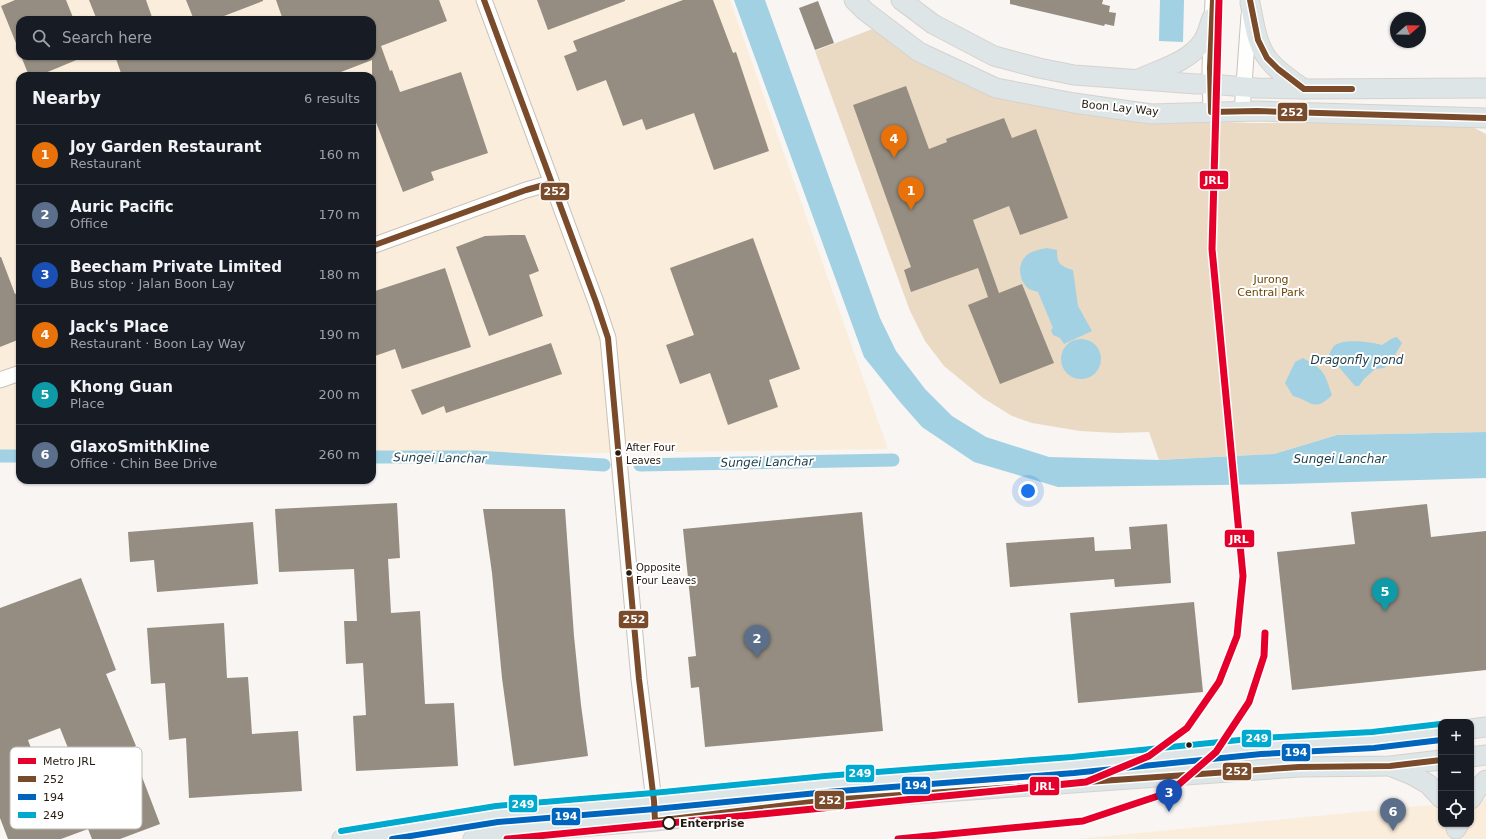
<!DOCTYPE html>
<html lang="en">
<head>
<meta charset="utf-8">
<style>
	:root { --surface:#171b24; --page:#242831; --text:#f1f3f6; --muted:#9ea1a6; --line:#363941; --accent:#6e675f }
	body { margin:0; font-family:"DejaVu Sans",sans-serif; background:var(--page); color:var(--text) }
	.controls { position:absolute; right:12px; bottom:12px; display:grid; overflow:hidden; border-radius:8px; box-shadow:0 1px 3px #0004 }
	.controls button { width:36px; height:36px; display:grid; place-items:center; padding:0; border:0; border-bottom:1px solid var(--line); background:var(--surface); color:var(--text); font:20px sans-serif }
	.compass { position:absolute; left:1390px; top:12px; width:36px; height:36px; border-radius:50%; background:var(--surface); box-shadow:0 1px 3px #0004; rotate:70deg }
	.you { position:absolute; left:1028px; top:491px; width:14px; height:14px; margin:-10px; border:3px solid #fff; border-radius:50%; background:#1a73e8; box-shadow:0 0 0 6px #1a73e833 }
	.badge { display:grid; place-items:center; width:26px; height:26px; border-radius:50%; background:var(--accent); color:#fff; font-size:13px; font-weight:700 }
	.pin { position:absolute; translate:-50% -33px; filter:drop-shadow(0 1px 2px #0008) }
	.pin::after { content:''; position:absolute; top:21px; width:14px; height:12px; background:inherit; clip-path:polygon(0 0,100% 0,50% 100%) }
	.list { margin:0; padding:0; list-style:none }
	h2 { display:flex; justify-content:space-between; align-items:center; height:52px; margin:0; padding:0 16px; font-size:17px }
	h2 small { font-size:13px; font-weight:400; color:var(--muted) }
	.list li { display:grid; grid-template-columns:26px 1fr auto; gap:12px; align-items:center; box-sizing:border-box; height:60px; padding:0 16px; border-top:1px solid var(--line) }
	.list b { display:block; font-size:15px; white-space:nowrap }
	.list p { margin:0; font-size:13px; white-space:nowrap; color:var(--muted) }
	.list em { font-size:13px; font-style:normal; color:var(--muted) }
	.icon { flex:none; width:22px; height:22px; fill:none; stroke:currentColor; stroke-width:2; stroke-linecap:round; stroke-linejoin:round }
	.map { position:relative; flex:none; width:1486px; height:839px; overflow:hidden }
	.search { position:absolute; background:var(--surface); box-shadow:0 1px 3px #0004; left:16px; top:16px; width:360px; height:44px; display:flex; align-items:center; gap:10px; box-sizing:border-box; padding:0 14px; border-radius:12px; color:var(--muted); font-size:15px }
	.panel { position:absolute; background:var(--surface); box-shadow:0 1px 3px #0004; left:16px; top:72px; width:360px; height:412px; border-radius:12px }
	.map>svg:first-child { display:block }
</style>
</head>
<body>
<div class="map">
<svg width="1486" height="839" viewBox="0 0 1486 839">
	<rect width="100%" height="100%" fill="#f8f5f2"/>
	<!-- built -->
	<g fill="#fbeddb" fill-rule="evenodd">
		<path d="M0,0H730L888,449L372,456V76H20V461H0ZM20,20H372V56H20Z"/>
		<path d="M1486,799V839H1076L1441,804V824H1471V801Z"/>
	</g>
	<!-- green -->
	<path fill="#ebdac3" d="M875,28L917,60L1148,120L1255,123L1463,122L1486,134V432L1337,435L1274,454L1159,460L1149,432L1117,433L1080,431L1032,423L1012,416L983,398L944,366L925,341L910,311L815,51Z"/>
	<!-- water -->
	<g fill="#a1d1e3">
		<path d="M734,0H765L880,318L896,351L925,389L952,416L986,437L1049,457L1159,460L1274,454L1337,435L1486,432V478L1285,484L1058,487L974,462L922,427L900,402L864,357Z"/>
		<path d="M1160,0H1184L1183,42L1159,41Z"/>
		<path d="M1046,248L1057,250C1057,264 1060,266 1073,270L1078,306L1092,331L1064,344L1060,338L1053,335L1051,330L1053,328L1038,292C1035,291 1031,290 1029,289C1019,282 1017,265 1025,257C1030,251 1039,250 1046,248Z"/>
		<path d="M1397,337L1402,343L1391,362L1384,368L1375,369L1364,379L1359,386H1355L1337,365L1328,357C1330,353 1331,349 1334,346C1343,338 1371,342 1382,345C1387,342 1391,338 1397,337Z"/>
		<circle cx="1081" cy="359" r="20"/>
		<path d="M1303,358C1325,370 1324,372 1332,395C1314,413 1312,401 1293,396L1285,383L1295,362Z"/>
	</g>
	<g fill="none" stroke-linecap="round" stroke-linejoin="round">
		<!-- canal -->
		<g stroke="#a1d1e3" stroke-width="13">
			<path d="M0,456H20"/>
			<path d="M372,457H476L604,465"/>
			<path d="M640,465L893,460"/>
		</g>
	</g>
	<!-- building -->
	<g fill="#958d81" fill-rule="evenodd">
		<path d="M15,0H66L74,20H20V53L1,6Z"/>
		<path d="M89,0H146L153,20H97Z"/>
		<path d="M186,0H263V1L224,16L226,20H194Z"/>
		<path d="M276,0H439L447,21L381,46L390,71L392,70L400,92L461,72L488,153L431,172L434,180L403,192L372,112V60L341,72V73L334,76H122L115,56H372V20H283Z"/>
		<path d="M537,0H625V1L548,30Z"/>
		<path d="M683,0H713L733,53L736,52L769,151L714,170L694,113L646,130L642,119L623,126L606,80L577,91L564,56L577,51L573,41Z"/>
		<path d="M1010,0H1103L1102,4L1110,6L1109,12L1116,13L1114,26L1105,24L1104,26L1010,4Z"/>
		<path d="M818,1L834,43L815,50L799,8Z"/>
		<path d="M21,56H86L38,76H29Z"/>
		<path d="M906,86L929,149L947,142L946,139L1004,118L1012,138L1036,129L1068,218L1020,235L1009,206L973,220L999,293L1022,284L1054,363L1000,384L968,305L988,297L978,268L911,292L904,270L911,267L853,105Z"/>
		<path d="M510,235H525L539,271L529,275L543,316L489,336L456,247L485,236Z"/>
		<path d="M753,238L800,369L769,380L778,407L728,425L710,373L680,384L666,345L694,335L670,268Z"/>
		<path d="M0,257H1L15,294L20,292V339L0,347Z"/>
		<path d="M445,268L471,347L402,369L395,349L372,357V292Z"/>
		<path d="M551,343L562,374L446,413L444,406L422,415L411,390Z"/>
		<path d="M397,503L400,558L388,559L391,613L420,611L425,704L454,703L458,766L356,771L353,716L366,715L363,663L346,664L344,621H357L354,569L279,572L275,509Z"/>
		<path d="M1427,504L1431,537L1486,531V670L1292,690L1277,552L1355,544L1351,512Z"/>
		<path d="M483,509H565L574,636L581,705L588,756L514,766L502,678L492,573Z"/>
		<path d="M862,512L883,731L705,747L699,687L691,688L688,657L696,656L683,529Z"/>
		<path d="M253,522L258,584L157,592L154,560L130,562L128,532Z"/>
		<path d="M1167,524L1171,583L1115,587L1114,579L1010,587L1006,543L1094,537L1095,551L1131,549L1129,527Z"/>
		<path d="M81,578L116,670L106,674L136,746L131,748L160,824L120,839H92L88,829L61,839H8L0,818V608ZM60,728L80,778L70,782L74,791L38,805L25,772L38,767L28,740Z"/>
		<path d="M1194,602L1203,692L1078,703L1070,613Z"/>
		<path d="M224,623L227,678L248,677L252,734L298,731L302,791L189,798L186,738L169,740L165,683L151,684L147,628Z"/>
	</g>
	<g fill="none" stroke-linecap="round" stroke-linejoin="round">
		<!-- minor casing -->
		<g stroke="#c7c1ba" stroke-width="17">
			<g id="minor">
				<path d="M484,0L596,302L608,338L639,679L654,801L655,821"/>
				<path d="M1211,112L1210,68L1213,0"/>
				<path d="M1242,112L1249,15"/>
				<path d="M372,246L526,190L551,183"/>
				<path d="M0,380L20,373"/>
			</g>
		</g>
		<!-- major casing -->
		<g stroke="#d5d2cf" stroke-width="21">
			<g id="major">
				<path d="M854,0L865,11L919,52L996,88L1074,103L1151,114L1257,111L1486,118"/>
				<path d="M901,0L933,24L994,56L1039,68L1074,75L1196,84H1210L1257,88L1304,89L1486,88"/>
				<path d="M1250,3C1254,21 1256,44 1268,59C1277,71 1291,80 1304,89"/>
				<path d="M1139,79C1160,69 1189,62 1203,41C1207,35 1209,26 1212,18"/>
				<path d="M1471,729L1486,727"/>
				<path d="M1471,757L1486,755"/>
				<path d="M1392,767L1412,775L1428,784L1441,798"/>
				<path d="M1471,799L1478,788L1486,780"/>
				<path d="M1456,829L1459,824"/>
				<path d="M342,839L497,814L654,801L826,784L1073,765L1260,746L1373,740L1441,732"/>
				<path d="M473,839L528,831L655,821L829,800L1299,767L1390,766L1441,760"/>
			</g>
		</g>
		<!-- minor -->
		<use href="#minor" stroke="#fefefd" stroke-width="15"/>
		<!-- major -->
		<use href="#major" stroke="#dee5e6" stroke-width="19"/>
		<!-- bus-1 casing -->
		<g stroke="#fff" stroke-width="9">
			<g id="bus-1">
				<path d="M484,0L596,302L608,338L639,679L654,801L655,821L829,800L1299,767L1390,766L1441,760"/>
				<path d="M1213,0L1210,68L1211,112L1257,111L1486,118"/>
				<path d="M1250,0L1258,40L1267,58L1278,69L1304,89H1352"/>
				<path d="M372,246L526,190L551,183"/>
			</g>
		</g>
		<!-- bus-2 casing -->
		<g stroke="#fff" stroke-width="9">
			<path id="bus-2" d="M392,839L498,822L655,809L827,792L1074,773L1261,754L1374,748L1441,740"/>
		</g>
		<!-- bus-3 casing -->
		<g stroke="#fff" stroke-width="9">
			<path id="bus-3" d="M341,831L496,806L653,793L825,776L1072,757L1259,738L1372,732L1440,724"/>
		</g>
		<!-- bus-1 -->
		<use href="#bus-1" stroke="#7a4b2a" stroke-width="6"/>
		<!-- bus-2 -->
		<use href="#bus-2" stroke="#0065bd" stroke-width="6"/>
		<!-- bus-3 -->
		<use href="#bus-3" stroke="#00a9ce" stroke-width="6"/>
		<!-- metro-1 casing -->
		<g stroke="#fff" stroke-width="10">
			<g id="metro-1">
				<path d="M507,839L1086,782L1149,756L1187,728L1219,682L1237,636L1243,576L1212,249L1219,0"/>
				<path d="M898,839L1083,821L1170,792L1216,752L1249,702L1264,656L1265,633"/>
			</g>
		</g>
		<!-- metro-1 -->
		<use href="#metro-1" stroke="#e4002b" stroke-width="7"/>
	</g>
	<!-- markers -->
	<g fill="#241b10" stroke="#fff" stroke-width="1.5">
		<circle cx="618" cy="453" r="3.5"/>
		<circle cx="629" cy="573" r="3.5"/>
		<circle cx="1189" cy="745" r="3.5"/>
	</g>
	<circle fill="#fff" stroke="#241b10" stroke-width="2" cx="669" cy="823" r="6"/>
	<g text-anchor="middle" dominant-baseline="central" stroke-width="4" stroke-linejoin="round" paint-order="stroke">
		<!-- bus labels -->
		<g font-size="10" fill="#241b10" stroke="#fff" text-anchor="start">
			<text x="626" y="447">After Four<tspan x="626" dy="13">Leaves</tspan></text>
			<text x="636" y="567">Opposite<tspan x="636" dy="13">Four Leaves</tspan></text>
		</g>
		<!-- street labels -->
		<g font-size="11" fill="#241b10" stroke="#fff">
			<text transform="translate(1120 108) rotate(6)">Boon Lay Way</text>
		</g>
		<!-- park labels -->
		<g font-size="11" fill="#6c4505" stroke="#fff">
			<text x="1271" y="279">Jurong<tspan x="1271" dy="13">Central Park</tspan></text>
		</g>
		<!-- stop labels -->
		<g font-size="11" font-weight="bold" fill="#241b10" stroke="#fff" text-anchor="start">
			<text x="680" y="823">Enterprise</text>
		</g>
		<!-- water labels -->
		<g font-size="12" font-style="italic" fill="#1b3c48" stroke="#fff">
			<text x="1357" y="360">Dragonfly pond</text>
			<text transform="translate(440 458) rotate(1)">Sungei Lanchar</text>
			<text x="1340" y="459">Sungei Lanchar</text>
			<text transform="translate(767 462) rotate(-1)">Sungei Lanchar</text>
		</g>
	</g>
	<!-- legend -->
	<rect x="10" y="747" width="132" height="82" rx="6" fill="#fff" stroke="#bdbbb7" stroke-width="1"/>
	<rect x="18" y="758" width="18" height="6" fill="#e4002b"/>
	<rect x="18" y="776" width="18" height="6" fill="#7a4b2a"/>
	<rect x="18" y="794" width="18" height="6" fill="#0065bd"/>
	<rect x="18" y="812" width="18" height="6" fill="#00a9ce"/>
	<g font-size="11" fill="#241b10">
		<text x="43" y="765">Metro JRL</text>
		<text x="43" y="783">252</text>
		<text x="43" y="801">194</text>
		<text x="43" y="819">249</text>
	</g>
	<g stroke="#fff" stroke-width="1.5">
		<rect x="1277" y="102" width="31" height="20" rx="4" fill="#7a4b2a"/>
		<rect x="1199" y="170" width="30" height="20" rx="4" fill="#e4002b"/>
		<rect x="540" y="182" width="30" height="19" rx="4" fill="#7a4b2a"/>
		<rect x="1224" y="529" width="31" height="19" rx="4" fill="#e4002b"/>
		<rect x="618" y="610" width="31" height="19" rx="4" fill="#7a4b2a"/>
		<rect x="1241" y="729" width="31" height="19" rx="4" fill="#00a9ce"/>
		<rect x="1281" y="743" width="30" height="19" rx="4" fill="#0065bd"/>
		<rect x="1222" y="762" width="30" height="19" rx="4" fill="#7a4b2a"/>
		<rect x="845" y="764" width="30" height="19" rx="4" fill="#00a9ce"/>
		<rect x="901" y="776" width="30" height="19" rx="4" fill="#0065bd"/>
		<rect x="1029" y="776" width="31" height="20" rx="4" fill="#e4002b"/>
		<rect x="814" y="790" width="31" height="20" rx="4" fill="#7a4b2a"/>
		<rect x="508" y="794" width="30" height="19" rx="4" fill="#00a9ce"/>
		<rect x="551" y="807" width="30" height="19" rx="4" fill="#0065bd"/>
	</g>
	<g font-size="11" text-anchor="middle" font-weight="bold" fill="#fff">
		<text x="1292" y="116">252</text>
		<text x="1214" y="184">JRL</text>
		<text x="555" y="195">252</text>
		<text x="1239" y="543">JRL</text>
		<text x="634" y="623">252</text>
		<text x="1257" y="742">249</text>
		<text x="1296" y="756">194</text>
		<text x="1237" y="775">252</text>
		<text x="860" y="777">249</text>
		<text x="916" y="789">194</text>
		<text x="1045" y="790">JRL</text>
		<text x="830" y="804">252</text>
		<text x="523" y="808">249</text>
		<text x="566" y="820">194</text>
	</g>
</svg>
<div class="controls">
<button>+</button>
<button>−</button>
<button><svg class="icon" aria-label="locate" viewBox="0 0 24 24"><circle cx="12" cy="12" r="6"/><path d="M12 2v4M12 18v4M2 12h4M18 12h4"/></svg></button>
</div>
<svg class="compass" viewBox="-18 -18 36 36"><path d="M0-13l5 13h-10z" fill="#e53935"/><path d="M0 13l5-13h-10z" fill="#9ea1a6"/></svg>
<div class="you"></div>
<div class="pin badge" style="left:911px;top:210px;background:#e8710a">1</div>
<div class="pin badge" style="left:757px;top:658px;background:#5c6f8a">2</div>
<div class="pin badge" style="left:1169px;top:812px;background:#1a4fb4">3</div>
<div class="pin badge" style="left:894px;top:158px;background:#e8710a">4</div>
<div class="pin badge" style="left:1385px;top:611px;background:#0f9aa8">5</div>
<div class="pin badge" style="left:1393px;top:831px;background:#5c6f8a">6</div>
<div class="search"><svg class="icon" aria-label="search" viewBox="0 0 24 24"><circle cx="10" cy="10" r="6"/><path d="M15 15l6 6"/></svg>Search here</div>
<section class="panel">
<h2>Nearby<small>6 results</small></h2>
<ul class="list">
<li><span class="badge" style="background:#e8710a">1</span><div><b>Joy Garden Restaurant</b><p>Restaurant</p></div><em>160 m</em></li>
<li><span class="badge" style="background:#5c6f8a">2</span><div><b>Auric Pacific</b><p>Office</p></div><em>170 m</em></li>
<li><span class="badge" style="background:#1a4fb4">3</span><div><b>Beecham Private Limited</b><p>Bus stop · Jalan Boon Lay</p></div><em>180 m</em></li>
<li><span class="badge" style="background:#e8710a">4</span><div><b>Jack's Place</b><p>Restaurant · Boon Lay Way</p></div><em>190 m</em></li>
<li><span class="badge" style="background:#0f9aa8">5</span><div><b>Khong Guan</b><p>Place</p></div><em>200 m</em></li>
<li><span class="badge" style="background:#5c6f8a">6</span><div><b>GlaxoSmithKline</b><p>Office · Chin Bee Drive</p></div><em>260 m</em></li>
</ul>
</section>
</div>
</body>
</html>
